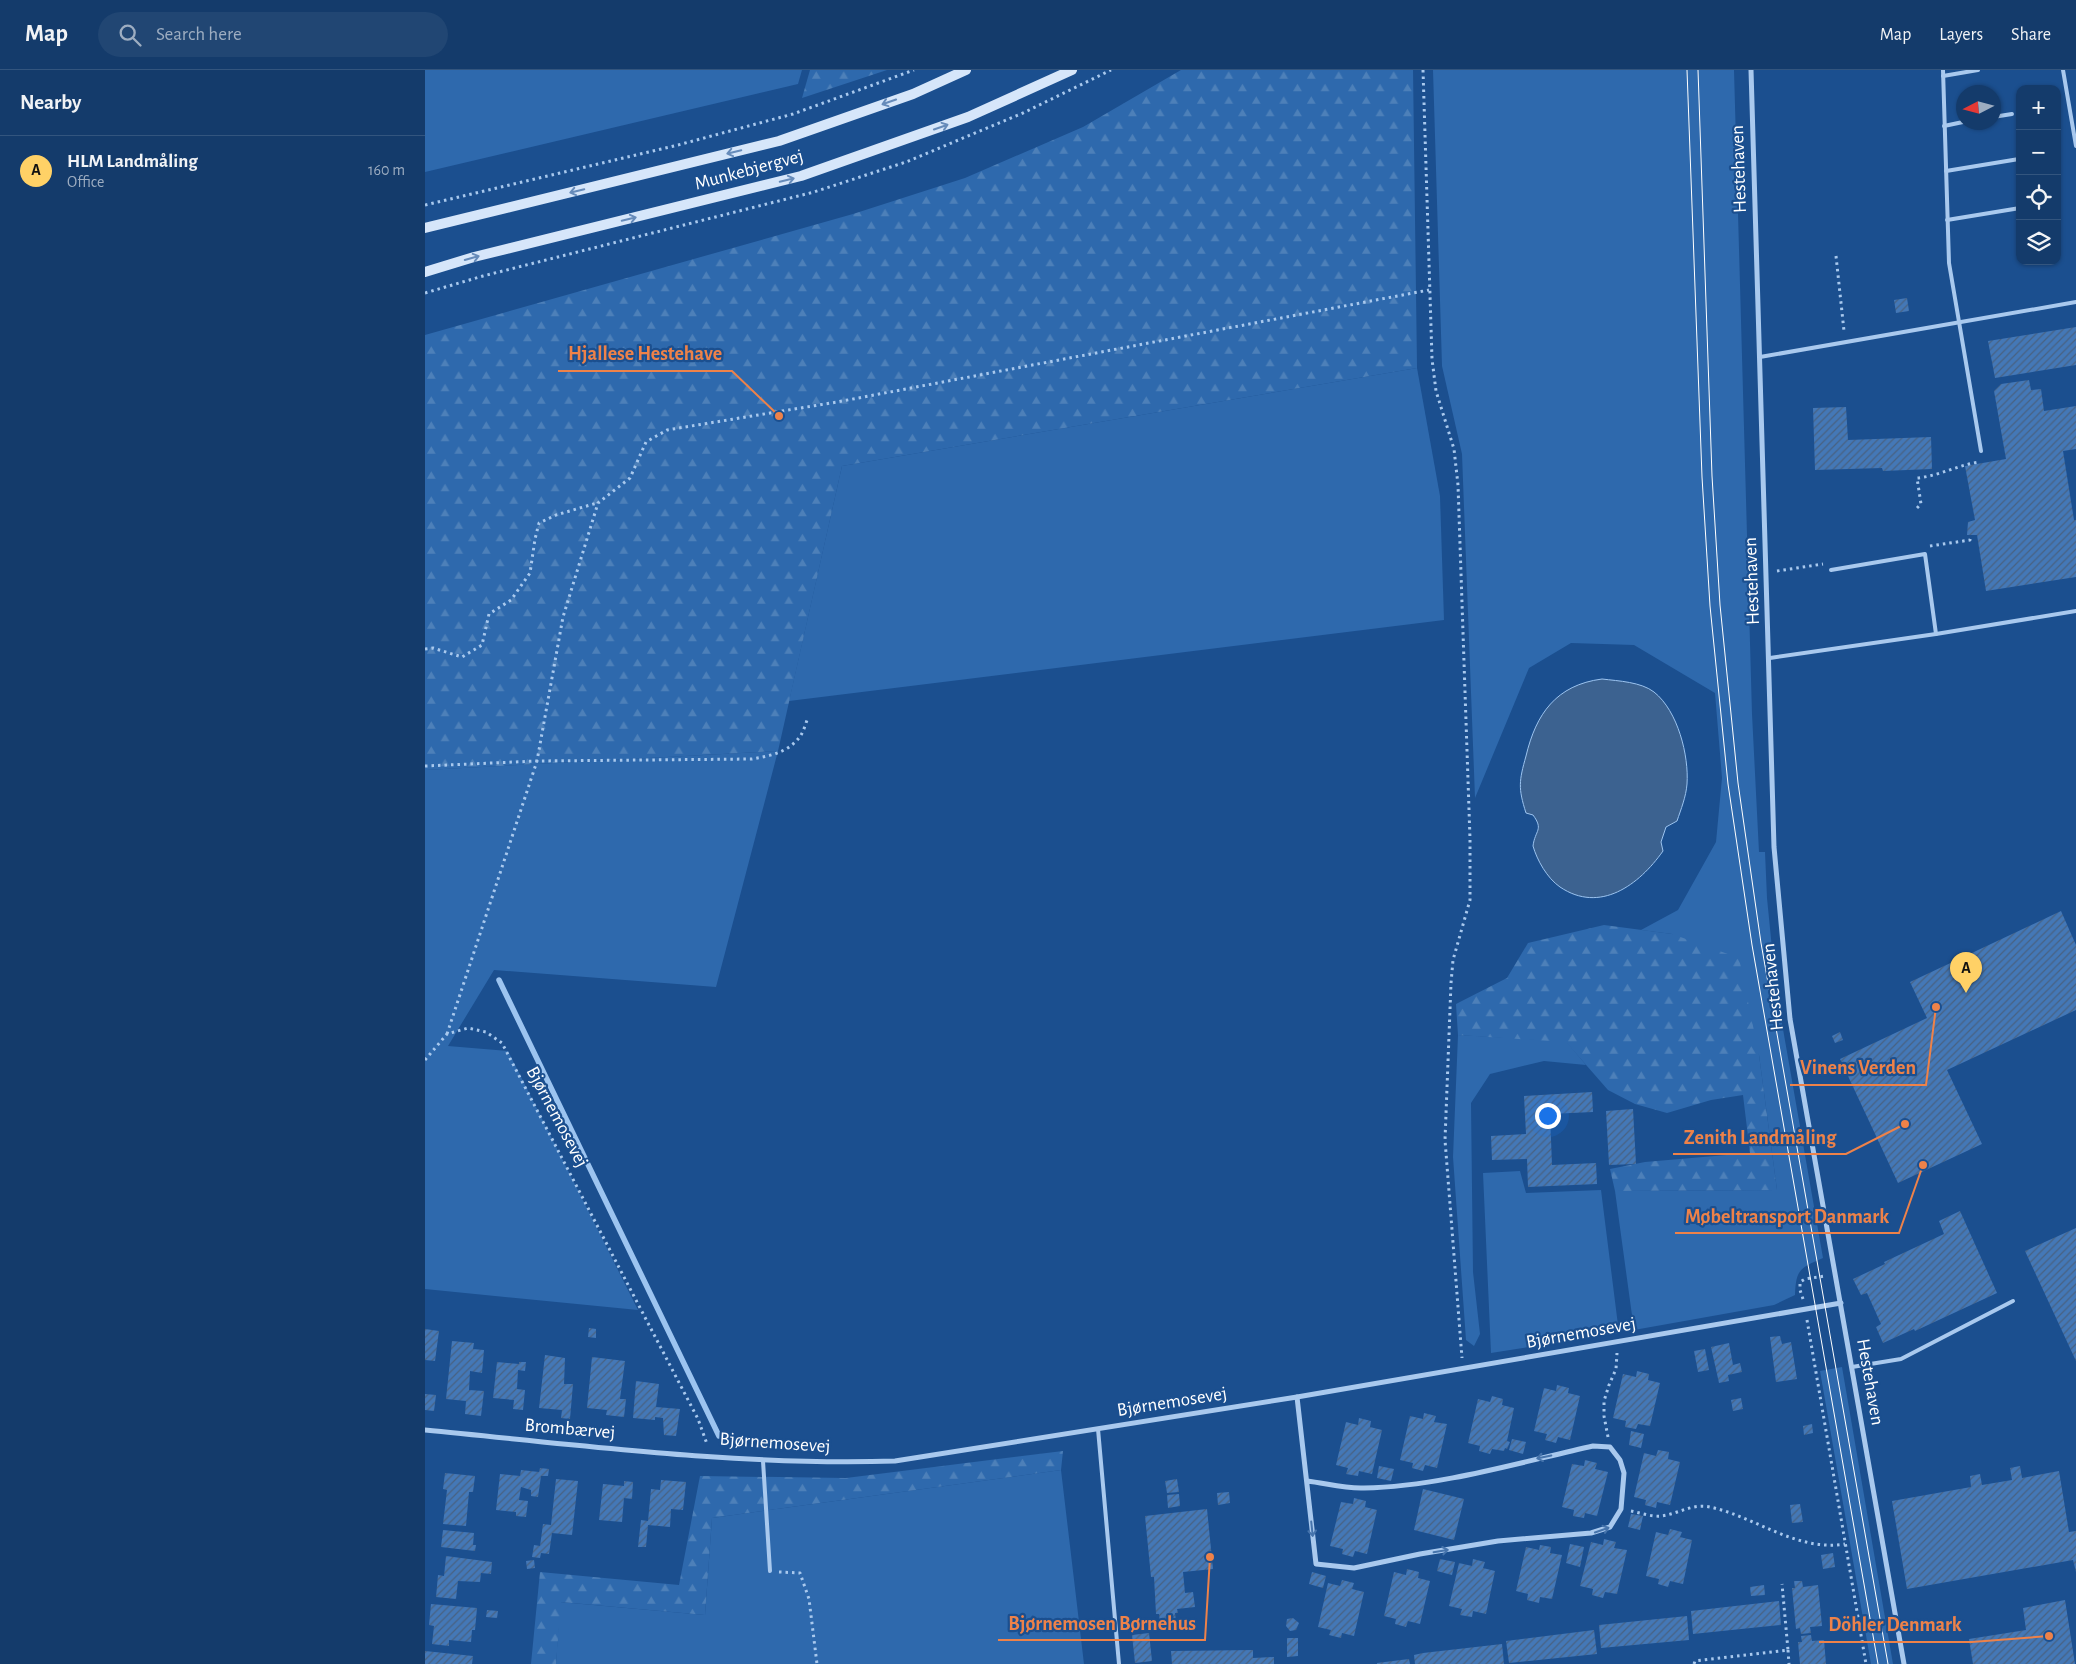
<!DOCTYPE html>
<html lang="en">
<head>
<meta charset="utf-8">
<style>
	:root { --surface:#143b6b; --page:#214673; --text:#f1f3f6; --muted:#9dadc1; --line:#33557e; --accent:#ffd166 }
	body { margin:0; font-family:"Alegreya Sans",sans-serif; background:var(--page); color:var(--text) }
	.controls { position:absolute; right:15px; top:15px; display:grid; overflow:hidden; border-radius:10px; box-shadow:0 1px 4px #0004 }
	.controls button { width:45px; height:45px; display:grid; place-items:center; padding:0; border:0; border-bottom:1px solid var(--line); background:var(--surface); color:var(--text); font:25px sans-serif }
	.compass { position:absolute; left:1531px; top:15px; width:45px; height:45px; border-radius:50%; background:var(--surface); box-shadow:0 1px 4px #0004; rotate:264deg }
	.you { position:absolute; left:1122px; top:1045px; width:18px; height:18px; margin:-12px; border:4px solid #fff; border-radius:50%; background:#1a73e8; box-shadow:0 0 0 8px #1a73e833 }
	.badge { display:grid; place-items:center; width:32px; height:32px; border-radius:50%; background:var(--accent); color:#111; font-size:16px; font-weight:700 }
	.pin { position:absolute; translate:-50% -41px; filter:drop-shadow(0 1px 2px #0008) }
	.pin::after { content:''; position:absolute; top:26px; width:18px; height:15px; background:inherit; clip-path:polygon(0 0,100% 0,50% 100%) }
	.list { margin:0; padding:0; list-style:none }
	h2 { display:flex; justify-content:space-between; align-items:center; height:65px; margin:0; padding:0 20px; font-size:21px }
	h2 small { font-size:16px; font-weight:400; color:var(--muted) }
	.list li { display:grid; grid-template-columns:32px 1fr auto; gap:15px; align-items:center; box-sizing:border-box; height:70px; padding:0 20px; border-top:1px solid var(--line) }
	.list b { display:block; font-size:19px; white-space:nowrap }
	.list p { margin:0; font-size:16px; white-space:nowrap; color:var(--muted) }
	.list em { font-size:16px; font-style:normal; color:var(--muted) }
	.icon { flex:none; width:28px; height:28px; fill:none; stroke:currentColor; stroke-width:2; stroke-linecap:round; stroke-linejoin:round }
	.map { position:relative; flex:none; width:1651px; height:1594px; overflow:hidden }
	header { display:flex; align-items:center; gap:30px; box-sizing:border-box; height:70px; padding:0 25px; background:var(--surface); border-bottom:1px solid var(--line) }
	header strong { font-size:24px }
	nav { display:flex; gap:28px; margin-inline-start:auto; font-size:18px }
	.search { width:350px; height:45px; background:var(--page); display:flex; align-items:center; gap:12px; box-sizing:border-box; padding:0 18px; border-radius:28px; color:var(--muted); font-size:19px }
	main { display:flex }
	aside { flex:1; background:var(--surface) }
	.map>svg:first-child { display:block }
</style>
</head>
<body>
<header>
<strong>Map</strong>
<div class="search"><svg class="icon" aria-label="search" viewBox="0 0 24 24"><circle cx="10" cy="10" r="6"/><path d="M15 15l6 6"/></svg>Search here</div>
<nav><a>Map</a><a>Layers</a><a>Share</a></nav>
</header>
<main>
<aside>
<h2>Nearby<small></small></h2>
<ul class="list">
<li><span class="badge">A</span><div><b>HLM Landmåling</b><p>Office</p></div><em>160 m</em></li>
</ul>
</aside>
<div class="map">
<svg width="1651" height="1594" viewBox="0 0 1651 1594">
	<defs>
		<pattern id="forest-firs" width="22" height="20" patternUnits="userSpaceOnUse" patternTransform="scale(1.25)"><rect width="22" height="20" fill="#2e69ad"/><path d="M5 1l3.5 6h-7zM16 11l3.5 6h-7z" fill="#4d80b9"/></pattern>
		<pattern id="building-hatch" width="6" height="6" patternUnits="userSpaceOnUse" patternTransform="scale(1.25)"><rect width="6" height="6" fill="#4478b7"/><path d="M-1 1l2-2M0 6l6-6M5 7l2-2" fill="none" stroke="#486282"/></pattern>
	</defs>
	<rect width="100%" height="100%" fill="#1b4f8f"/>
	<!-- green -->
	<g fill="#2e69ad">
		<path d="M0,0H377L373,14L0,102Z"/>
		<path d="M1008,0H1309L1327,644L1334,782H1340L1342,828L1351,919L1398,1188C1375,1198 1371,1199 1370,1225L1349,1235L1209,1260L1190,1121L1352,1120L1334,985L1247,864L1216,860L1253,840L1291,772L1297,708L1290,623L1209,575L1146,573L1104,598L1050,728L1037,384L1017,296Z"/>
		<path d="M992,298L1015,426L1019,550L364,631L417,396Z"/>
		<path d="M353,681L291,917L69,900L23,976L83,981L213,1240L0,1219V700Z"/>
		<path d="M1033,965L1141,971L1161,995L1119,991L1065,1004L1046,1033L1048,1202L1055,1264L1049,1276L1041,1270L1028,1087Z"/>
		<path d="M1095,1101L1101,1123L1176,1120L1194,1263L1066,1283L1058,1103Z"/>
		<path d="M1417,1297L1468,1594H1446L1395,1301Z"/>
		<path d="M636,1400L659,1594H131L135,1532L280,1545L287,1448Z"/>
	</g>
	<!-- forest -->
	<g fill="url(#forest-firs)">
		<path d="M385,0H462L377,28Z"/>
		<path d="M756,0H988L992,298L417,396L353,681L0,700V265L428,144L540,108L658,57Z"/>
		<path d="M1179,855L1247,864L1314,888L1334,985L1352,1120L1190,1121L1185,1099L1220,1092L1325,1083L1318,1025L1286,1030L1242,1043L1210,1034L1183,1020L1141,972L1033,965L1031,934L1082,908L1103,873Z"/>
		<path d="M638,1381L636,1400L287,1448L280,1545L136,1532L131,1594H106L115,1502L254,1515L275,1406L421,1408Z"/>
	</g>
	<!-- water -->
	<path fill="#3c6290" stroke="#9cc4f0" d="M1177,609C1194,611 1216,612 1229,622C1253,641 1264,686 1262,714C1261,727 1256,739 1252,751L1241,757L1236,772L1238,781C1214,815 1175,844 1135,817C1122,808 1112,790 1108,776C1110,760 1119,760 1108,745L1101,743C1093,718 1094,711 1101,686C1111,644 1131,615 1177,609Z"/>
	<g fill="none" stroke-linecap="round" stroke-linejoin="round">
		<!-- stream -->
		<path stroke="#9cc4f0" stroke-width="5.5" d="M74,910L294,1366"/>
	</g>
	<!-- building -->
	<g fill="url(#building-hatch)">
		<path d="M1482,228L1484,241L1471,243L1469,230Z"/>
		<path d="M1651,257V295L1570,308L1563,271Z"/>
		<path d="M1604,310L1606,320L1616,319L1619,341L1651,336V379L1638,381L1649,450H1651V507L1561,521L1552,465H1542L1543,452L1550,450L1540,396L1581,389L1569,321L1576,314Z"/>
		<path d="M1421,337L1423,370L1506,367L1507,399L1458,401L1457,398L1390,400L1388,338Z"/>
		<path d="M1636,841L1651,875V940L1522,1000L1557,1074L1473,1113L1415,989L1502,948L1485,912Z"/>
		<path d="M1415,962L1418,970L1410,973L1407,966Z"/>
		<path d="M1167,1022L1168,1042L1125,1044L1127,1095L1171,1093L1172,1114L1103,1117L1102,1089L1067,1090L1066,1066L1101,1064L1099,1026Z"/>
		<path d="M1208,1039L1211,1094L1184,1095L1181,1041Z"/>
		<path d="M1535,1141L1572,1223L1490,1261L1489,1259L1458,1273L1451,1257L1456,1254L1442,1223L1436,1225L1428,1209L1460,1194L1459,1192L1519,1164L1514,1151Z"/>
		<path d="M1651,1158V1291L1600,1181Z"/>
		<path d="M164,1258L171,1259V1268L163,1267Z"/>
		<path d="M0,1259L14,1261L10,1291L0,1290Z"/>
		<path d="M1355,1266L1357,1274L1366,1272L1372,1309L1351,1312L1345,1267Z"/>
		<path d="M27,1271L49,1273L48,1279L59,1280L57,1303L45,1301L44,1320L59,1321L56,1346L40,1344L41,1331L21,1329Z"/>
		<path d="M1304,1273L1308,1295L1315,1293L1317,1302L1303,1305L1304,1311L1294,1313L1286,1277Z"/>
		<path d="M1280,1279L1284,1300L1273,1302L1269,1281Z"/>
		<path d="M120,1285L140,1288L139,1314H148L145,1349L136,1348L137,1340L114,1338Z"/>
		<path d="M167,1287L200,1291L195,1329H201L199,1347L181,1345L182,1340L162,1338Z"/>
		<path d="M72,1292L94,1294V1292H101L100,1301L93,1300L92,1319L100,1320L98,1340L88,1339L89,1330L68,1328Z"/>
		<path d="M1212,1301L1224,1304L1223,1310L1235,1313L1225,1356L1213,1354L1211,1359L1200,1357L1201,1351L1188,1348L1198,1304L1211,1307Z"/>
		<path d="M211,1311L234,1314L231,1337L255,1339L251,1366L239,1365L238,1348L230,1347V1350L208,1348Z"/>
		<path d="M1132,1315L1144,1318L1143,1323L1155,1326L1145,1370L1133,1367L1131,1373L1120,1370L1122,1364L1109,1361L1119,1318L1131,1321Z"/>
		<path d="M0,1324L11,1325L9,1341L0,1340Z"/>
		<path d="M1067,1326L1078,1329L1077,1335L1089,1338L1082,1371L1085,1372L1082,1379L1080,1378L1079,1381L1067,1379L1065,1384L1054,1381L1055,1376L1043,1373L1053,1329L1065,1332Z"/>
		<path d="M1316,1328L1318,1339L1308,1341L1306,1330Z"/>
		<path d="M999,1343L1011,1346L1009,1352L1022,1354L1012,1398L1000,1395L998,1401L987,1398L988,1393L975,1390L985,1346L998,1349Z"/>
		<path d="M934,1348L946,1351L945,1357L957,1360L947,1404L934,1401L933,1406L921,1404L923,1398L911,1395L921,1352L933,1355Z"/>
		<path d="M1387,1354L1388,1363L1379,1365L1378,1356Z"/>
		<path d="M1206,1361L1219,1364L1216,1378L1204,1375Z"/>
		<path d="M1087,1369L1101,1372L1098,1384L1084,1380Z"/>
		<path d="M1233,1380L1244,1382L1243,1389L1255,1392L1245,1435L1232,1432L1231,1438L1220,1435L1221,1430L1209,1427L1219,1383L1231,1386Z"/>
		<path d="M1160,1390L1172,1393L1170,1399L1183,1402L1172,1446L1160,1443L1159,1448L1148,1446L1149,1440L1137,1437L1147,1394L1159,1396Z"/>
		<path d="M954,1396L969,1399L966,1411L952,1408Z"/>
		<path d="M1595,1396L1597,1408L1634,1401L1644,1462L1651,1461V1502L1648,1490L1482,1519L1467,1431L1546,1417L1545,1406L1555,1404L1557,1415L1587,1410L1585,1398Z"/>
		<path d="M115,1398L124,1399L123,1406H116L113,1427L106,1426V1420L96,1417L94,1430L103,1431L101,1447L91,1446V1442L71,1440L75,1404L95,1406L96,1400L114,1402Z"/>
		<path d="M20,1403L50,1406L48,1422H44L41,1456L18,1454L22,1420L18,1419Z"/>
		<path d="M131,1409L153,1411L147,1465L127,1463L124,1484L116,1483L115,1488L107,1487L109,1475L115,1476L118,1454L126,1455Z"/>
		<path d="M752,1409L754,1422L742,1423L740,1411Z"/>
		<path d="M236,1410L261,1412L258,1440L246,1439L245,1457L223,1455L221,1477H213L216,1450L223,1451L226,1419L235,1420Z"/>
		<path d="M199,1411L208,1412L207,1429L199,1428L197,1452L174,1450L178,1414L199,1416Z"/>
		<path d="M998,1419L1039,1429L1029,1470L989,1460Z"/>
		<path d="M804,1422L805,1433L793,1435L792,1423Z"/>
		<path d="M754,1424L755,1436L743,1438L742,1425Z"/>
		<path d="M929,1428L941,1431L940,1437L952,1440L942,1484L930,1481L928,1487L917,1484L918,1479L905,1476L916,1432L928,1434Z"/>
		<path d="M1375,1434L1378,1452L1367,1453L1365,1435Z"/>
		<path d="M782,1439L788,1499L758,1502L760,1523L768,1522L770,1537L752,1539L753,1543H750L751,1552L735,1554L734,1544H731L729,1507H726L720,1446Z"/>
		<path d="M1206,1444L1218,1446L1215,1460L1203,1457Z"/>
		<path d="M1245,1459L1257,1462L1255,1467L1267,1470L1258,1514L1245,1511L1243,1517L1233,1514L1234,1509L1221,1506L1231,1462L1243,1465Z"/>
		<path d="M18,1460L49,1463L48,1475H51L50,1481L16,1477Z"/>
		<path d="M1179,1469L1191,1472L1189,1478L1202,1480L1192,1524L1180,1522L1178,1528L1167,1525L1168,1519L1155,1516L1166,1472L1178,1475Z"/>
		<path d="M1145,1474L1159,1477L1155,1497L1141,1493Z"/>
		<path d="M1115,1475L1126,1477L1125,1483L1137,1485L1127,1529L1115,1527L1114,1533L1102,1530L1103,1524L1091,1521L1101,1477L1114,1480Z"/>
		<path d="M1408,1483L1410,1497L1398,1499L1396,1485Z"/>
		<path d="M21,1486L67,1492L66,1504L56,1503L55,1512L33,1511L31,1529L11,1527L13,1505L19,1506Z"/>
		<path d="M1015,1489L1030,1492L1027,1505L1012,1501Z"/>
		<path d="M1048,1489L1060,1492L1058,1498L1070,1501L1061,1544L1048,1541L1047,1547L1035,1545L1037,1539L1024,1536L1034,1493L1047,1496Z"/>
		<path d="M109,1490L110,1498L102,1499L101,1491Z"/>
		<path d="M982,1499L994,1502L993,1508L1005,1511L995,1554L983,1551L981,1557L970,1554L971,1549L959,1546L969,1502L981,1505Z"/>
		<path d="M887,1502L901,1506L898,1518L884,1514Z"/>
		<path d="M917,1510L929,1513L927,1519L939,1522L929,1566L917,1563L916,1568L904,1565L906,1560L893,1557L903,1513L915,1516Z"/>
		<path d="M1369,1511H1377L1378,1517L1393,1515L1397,1556L1385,1557L1386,1563L1376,1564L1375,1558L1371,1559L1367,1518H1370Z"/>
		<path d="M1339,1515L1340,1525L1326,1526L1325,1517Z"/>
		<path d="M1640,1530L1650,1594H1548L1544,1569L1601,1560L1598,1538Z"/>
		<path d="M1354,1531L1356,1555L1268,1564L1266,1541Z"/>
		<path d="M6,1534L52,1538L50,1560H47L46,1572L24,1570V1576L7,1574L9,1556L4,1555Z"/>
		<path d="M62,1540L73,1541L72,1548L61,1547Z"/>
		<path d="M1262,1546L1264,1570L1176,1578L1174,1555Z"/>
		<path d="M868,1548L874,1553L871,1560L865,1561L861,1556L862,1549Z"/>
		<path d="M1169,1560L1172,1584L1084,1593L1081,1571Z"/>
		<path d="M724,1563L727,1591L710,1593L707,1565Z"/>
		<path d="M1386,1565L1387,1571L1399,1570L1401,1594H1375L1373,1572H1377L1376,1566Z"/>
		<path d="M862,1568H873V1586L862,1587Z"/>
		<path d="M1077,1574L1079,1594H990L989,1585L998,1583Z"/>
		<path d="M828,1580V1588L849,1587V1594H747L746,1581Z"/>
		<path d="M0,1581L48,1586L47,1594H0Z"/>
		<path d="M984,1589L985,1594H952V1593Z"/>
	</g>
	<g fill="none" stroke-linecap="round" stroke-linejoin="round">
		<!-- path -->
		<g stroke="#a9c9ee" stroke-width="3" stroke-dasharray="2.5 4" stroke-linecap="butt">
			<path d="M998,0L1007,289L1011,321L1029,379L1033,415L1045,769V830L1028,890L1026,913L1020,1070L1037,1288"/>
			<path d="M0,135L253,75L368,44L489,0"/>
			<path d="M1411,186L1419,261"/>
			<path d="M0,223L58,206L389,122L481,92L598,43L686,0"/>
			<path d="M1492,438L1496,434L1492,408C1514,406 1533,395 1554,392"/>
			<path d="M1505,476L1545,470L1546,465"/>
			<path d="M1352,501L1398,494"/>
			<path d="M0,579L8,578L37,587L57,575L64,544L86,530L105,503L110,469L114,453L131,445L172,433"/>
			<path d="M0,696L112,691L327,689C345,686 365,682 376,665C379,660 381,653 383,647"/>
			<path d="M22,964L112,691L138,547L173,433L205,408L221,372L242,360L412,332L1004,220"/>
			<path d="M0,990L22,964L43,958L61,962L77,973L273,1349L282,1374"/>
			<path d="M1378,1229L1375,1220V1212L1380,1209L1400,1206"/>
			<path d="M1382,1250L1441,1594"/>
			<path d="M1183,1367L1179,1346V1331L1184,1315L1191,1299L1192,1283"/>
			<path d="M1206,1441C1216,1443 1227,1447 1236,1446C1253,1444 1268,1433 1285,1437C1331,1447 1372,1482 1420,1474"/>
			<path d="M354,1502L375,1503L384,1529L392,1594"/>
			<path d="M1363,1580L1364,1594"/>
			<path d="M1269,1594L1270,1591L1363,1580L1357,1514"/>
		</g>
		<!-- lane -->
		<g stroke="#a9c9ee" stroke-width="4">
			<path d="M1518,0L1524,193L1556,381"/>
			<path d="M1638,0L1651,76"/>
			<path d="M1518,6L1553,0"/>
			<path d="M1568,47L1587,44"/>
			<path d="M1519,56L1538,52"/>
			<path d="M1521,101L1594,89"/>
			<path d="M1522,150L1595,138"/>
			<path d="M1335,287L1651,232"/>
			<path d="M1406,500L1500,484L1511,564"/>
			<path d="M1345,588L1511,564L1651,541"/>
			<path d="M1427,1297L1476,1289L1588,1231"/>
			<path d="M673,1359L694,1594"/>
			<path d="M338,1391L345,1501"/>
		</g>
		<!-- street -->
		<g stroke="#a9c9ee" stroke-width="5">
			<path d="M1326,0L1349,777L1365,949L1479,1594"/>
			<path d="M872,1327L891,1494L929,1498L995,1484L1073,1471L1166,1463L1185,1457L1196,1439L1199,1403L1195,1390L1185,1377L1168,1376C1096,1392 1012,1417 939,1418C920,1419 900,1413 882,1411"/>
			<path d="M0,1360C156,1375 313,1396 470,1391L872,1327L1416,1233"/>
		</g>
		<!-- secondary -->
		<g stroke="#d6e6fa" stroke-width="10">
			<path d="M0,158L354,71L488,24L541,0"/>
			<path d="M0,202L49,187L376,106L543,47L647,0"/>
		</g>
		<!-- tram -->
		<g stroke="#fff" stroke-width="1">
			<path d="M1262,0L1277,407L1285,536L1303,714L1327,875L1453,1594"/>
			<path d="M1273,0L1287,406L1295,535L1313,713L1336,873L1463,1594"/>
		</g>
	</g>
	<!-- one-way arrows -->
	<defs><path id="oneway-shaft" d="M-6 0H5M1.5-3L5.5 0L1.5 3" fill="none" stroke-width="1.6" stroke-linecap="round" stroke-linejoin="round" transform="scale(1.25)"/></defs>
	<g stroke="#668bba">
		<use href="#oneway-shaft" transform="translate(464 32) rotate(161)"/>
		<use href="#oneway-shaft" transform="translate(516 57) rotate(-19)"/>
		<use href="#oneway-shaft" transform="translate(309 82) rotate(166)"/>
		<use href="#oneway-shaft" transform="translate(362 110) rotate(-14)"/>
		<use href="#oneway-shaft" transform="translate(152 121) rotate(166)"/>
		<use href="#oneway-shaft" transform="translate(204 149) rotate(-14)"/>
		<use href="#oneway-shaft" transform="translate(47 188) rotate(-16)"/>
	</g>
	<g stroke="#4674ac">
		<use href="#oneway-shaft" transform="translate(1119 1387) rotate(168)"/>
		<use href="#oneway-shaft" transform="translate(887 1459) rotate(84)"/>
		<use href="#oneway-shaft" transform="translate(1177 1460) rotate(-19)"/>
		<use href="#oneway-shaft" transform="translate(1016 1481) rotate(-9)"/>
	</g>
	<g text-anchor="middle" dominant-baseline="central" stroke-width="4.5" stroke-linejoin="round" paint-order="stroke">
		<!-- street labels -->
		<g font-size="19" fill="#fff" stroke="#1b4f8f">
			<text transform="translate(1314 99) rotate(-92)">Hestehaven</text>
			<text transform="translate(324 100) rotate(-15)">Munkebjergvej</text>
			<text transform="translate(1327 511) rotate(-92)">Hestehaven</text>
			<text transform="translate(1348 917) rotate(-96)">Hestehaven</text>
			<text transform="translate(132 1047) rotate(62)">Bjørnemosevej</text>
			<text transform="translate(1156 1263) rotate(-10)">Bjørnemosevej</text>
			<text transform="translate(1445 1312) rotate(80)">Hestehaven</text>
			<text transform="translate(747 1332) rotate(-9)">Bjørnemosevej</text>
			<text transform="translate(145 1359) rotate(5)">Brombærvej</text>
			<text transform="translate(350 1373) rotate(4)">Bjørnemosevej</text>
		</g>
	</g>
	<!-- callouts -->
	<path fill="none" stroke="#ee8249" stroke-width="2" d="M354 346L307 301H133M1511 937L1501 1015H1365M1480 1054L1421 1084H1248M1498 1095L1474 1163H1250M785 1487L780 1570H573M1624 1566L1547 1572H1394"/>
	<g fill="#ee8249" stroke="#1b4f8f" stroke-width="2">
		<circle cx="354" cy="346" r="5"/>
		<circle cx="1511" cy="937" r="5"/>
		<circle cx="1480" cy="1054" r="5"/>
		<circle cx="1498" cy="1095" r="5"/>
		<circle cx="785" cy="1487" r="5"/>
		<circle cx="1624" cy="1566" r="5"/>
	</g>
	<g font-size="20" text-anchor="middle" font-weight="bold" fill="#ee8249" stroke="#1b4f8f" stroke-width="4.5" stroke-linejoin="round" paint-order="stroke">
		<text x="220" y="290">Hjallese Hestehave</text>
		<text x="1433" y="1004">Vinens Verden</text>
		<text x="1335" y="1074">Zenith Landmåling</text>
		<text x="1362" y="1153">Møbeltransport Danmark</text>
		<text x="677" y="1560">Bjørnemosen Børnehus</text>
		<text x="1470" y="1561">Döhler Denmark</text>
	</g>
</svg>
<div class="controls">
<button>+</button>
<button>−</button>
<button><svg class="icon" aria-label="locate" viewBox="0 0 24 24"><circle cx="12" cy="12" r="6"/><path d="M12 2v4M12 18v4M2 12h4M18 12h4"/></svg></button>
<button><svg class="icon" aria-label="layers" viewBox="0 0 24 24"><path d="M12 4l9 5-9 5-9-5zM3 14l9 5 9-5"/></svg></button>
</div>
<svg class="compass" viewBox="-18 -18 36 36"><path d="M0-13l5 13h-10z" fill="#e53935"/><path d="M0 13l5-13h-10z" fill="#9dadc1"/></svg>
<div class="you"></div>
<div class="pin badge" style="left:1541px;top:923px">A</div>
</div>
</main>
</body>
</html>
